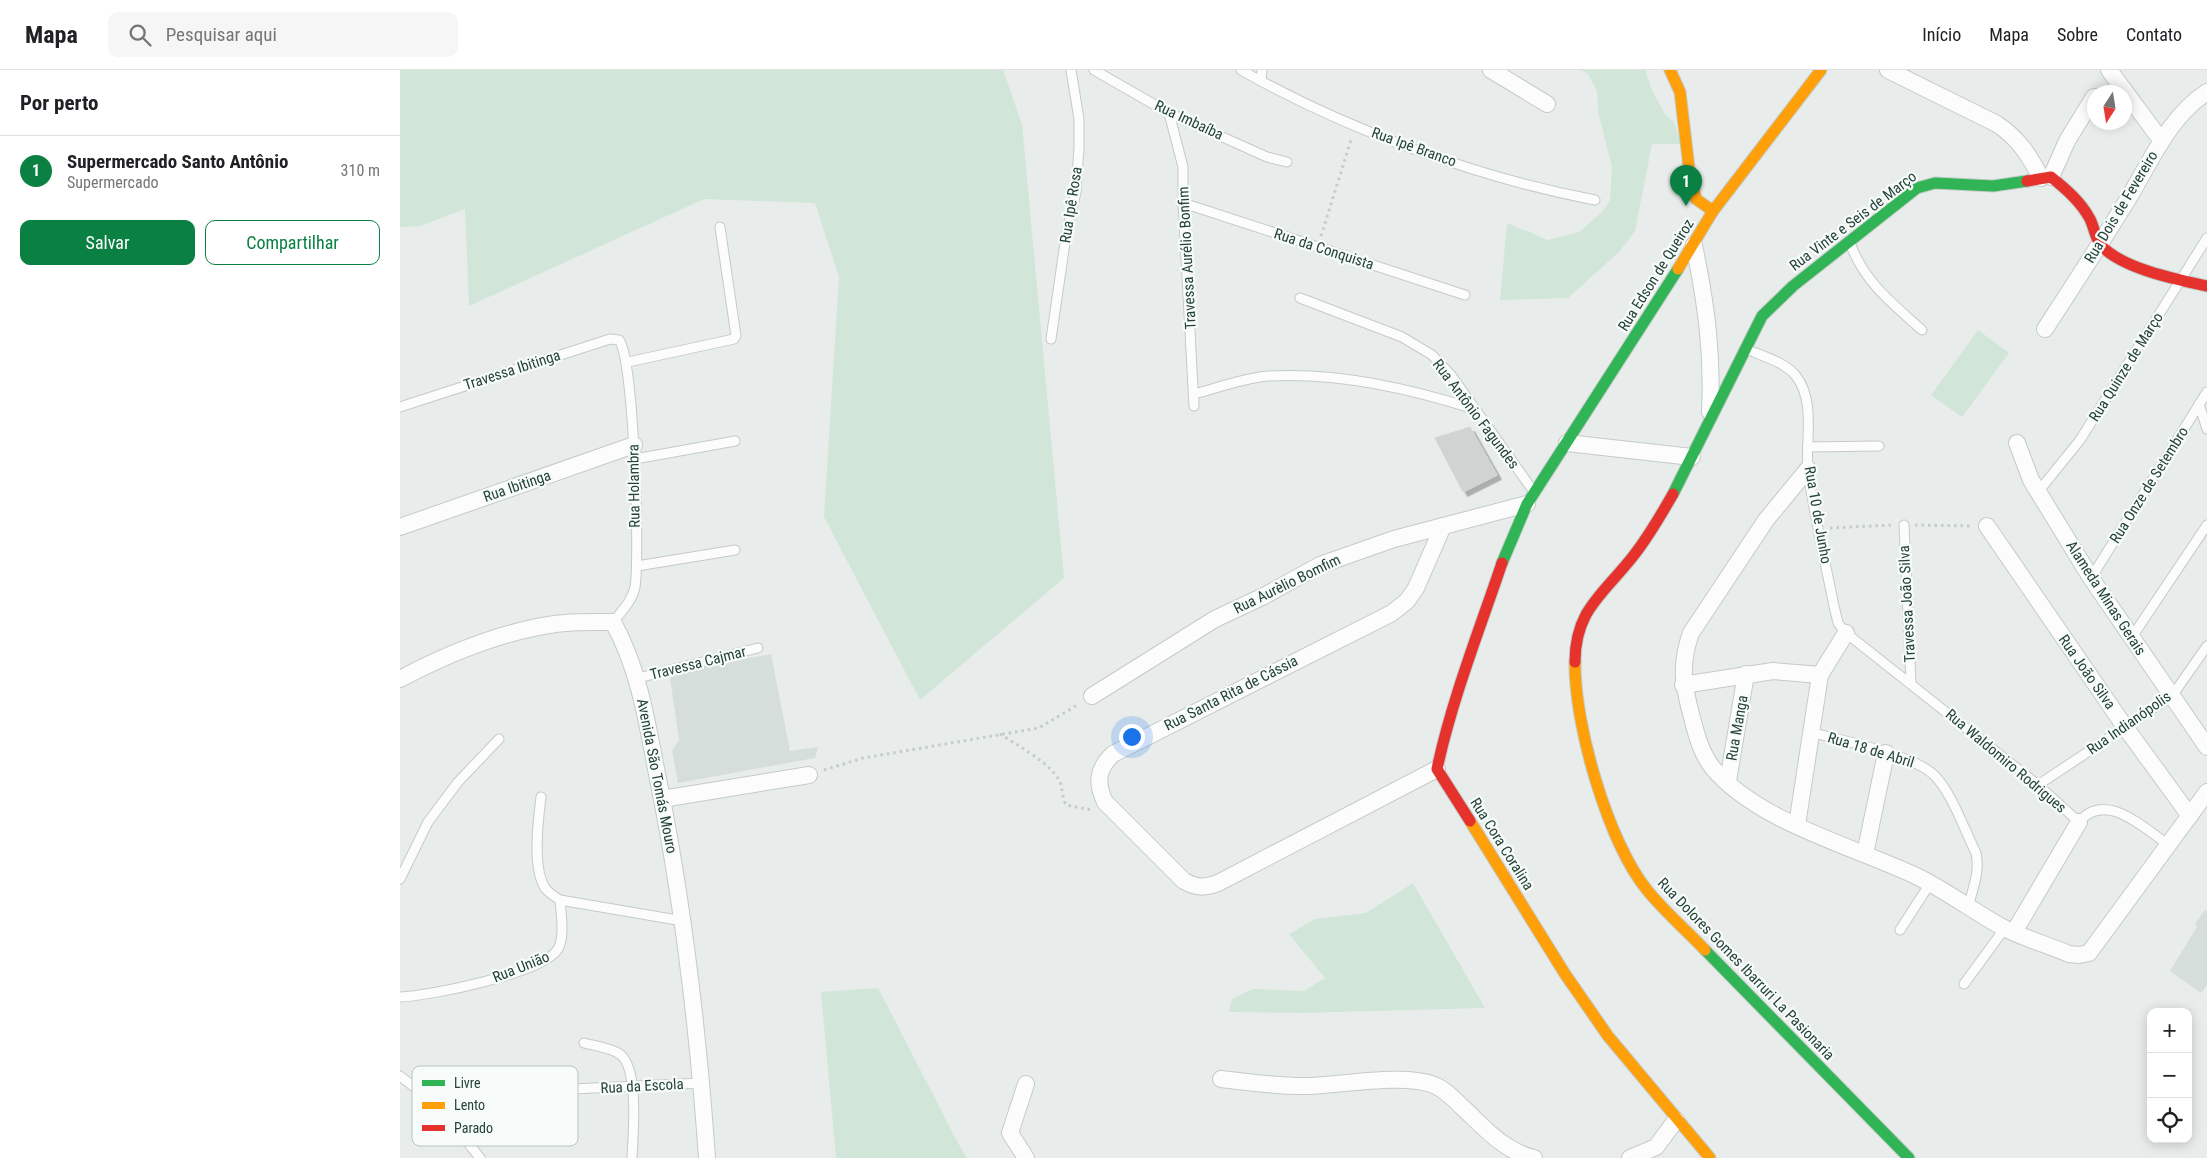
<!DOCTYPE html>
<html lang="pt">
<head>
<meta charset="utf-8">
<style>
	:root { --surface:#fff; --page:#f6f6f6; --text:#202124; --muted:#757577; --line:#e0e0e0; --accent:#0b8043 }
	body { margin:0; font-family:"Roboto Condensed",sans-serif; background:var(--page); color:var(--text) }
	.controls { position:absolute; right:15px; bottom:15px; display:grid; overflow:hidden; border-radius:10px; box-shadow:0 2px 12px #0003 }
	.controls button { width:45px; height:45px; display:grid; place-items:center; padding:0; border:0; border-bottom:1px solid var(--line); background:var(--surface); color:var(--text); font:25px sans-serif }
	.compass { position:absolute; left:1687px; top:15px; width:45px; height:45px; border-radius:50%; background:var(--surface); box-shadow:0 2px 12px #0003; rotate:192deg }
	.you { position:absolute; left:731px; top:666px; width:18px; height:18px; margin:-12px; border:4px solid #fff; border-radius:50%; background:#1a73e8; box-shadow:0 0 0 8px #1a73e833 }
	.badge { display:grid; place-items:center; width:32px; height:32px; border-radius:50%; background:var(--accent); color:#fff; font-size:16px; font-weight:700 }
	.pin { position:absolute; translate:-50% -41px; filter:drop-shadow(0 1px 2px #0008) }
	.pin::after { content:''; position:absolute; top:26px; width:18px; height:15px; background:inherit; clip-path:polygon(0 0,100% 0,50% 100%) }
	.list { margin:0; padding:0; list-style:none }
	h2 { display:flex; justify-content:space-between; align-items:center; height:65px; margin:0; padding:0 20px; font-size:21px }
	h2 small { font-size:16px; font-weight:400; color:var(--muted) }
	.list li { display:grid; grid-template-columns:32px 1fr auto; gap:15px; align-items:center; box-sizing:border-box; height:70px; padding:0 20px; border-top:1px solid var(--line) }
	.list b { display:block; font-size:19px; white-space:nowrap }
	.list p { margin:0; font-size:16px; white-space:nowrap; color:var(--muted) }
	.list em { font-size:16px; font-style:normal; color:var(--muted) }
	.actions { display:flex; gap:10px; padding:15px 20px }
	.actions a { flex:1; padding:11px 0; border:1px solid var(--accent); border-radius:10px; text-align:center; font-size:18px; color:var(--accent) }
	.actions .main { background:var(--accent); color:#fff }
	.icon { flex:none; width:28px; height:28px; fill:none; stroke:currentColor; stroke-width:2; stroke-linecap:round; stroke-linejoin:round }
	.map { position:relative; flex:none; width:1807px; height:1088px; overflow:hidden }
	header { display:flex; align-items:center; gap:30px; box-sizing:border-box; height:70px; padding:0 25px; background:var(--surface); border-bottom:1px solid var(--line) }
	header strong { font-size:24px }
	nav { display:flex; gap:28px; margin-inline-start:auto; font-size:18px }
	.search { width:350px; height:45px; background:var(--page); display:flex; align-items:center; gap:12px; box-sizing:border-box; padding:0 18px; border-radius:10px; color:var(--muted); font-size:19px }
	main { display:flex }
	aside { flex:1; background:var(--surface) }
	.map>svg:first-child { display:block }
</style>
</head>
<body>
<header>
<strong>Mapa</strong>
<div class="search"><svg class="icon" aria-label="search" viewBox="0 0 24 24"><circle cx="10" cy="10" r="6"/><path d="M15 15l6 6"/></svg>Pesquisar aqui</div>
<nav><a>Início</a><a>Mapa</a><a>Sobre</a><a>Contato</a></nav>
</header>
<main>
<aside>
<h2>Por perto<small></small></h2>
<ul class="list">
<li><span class="badge">1</span><div><b>Supermercado Santo Antônio</b><p>Supermercado</p></div><em>310 m</em></li>
</ul>
<div class="actions"><a class="main">Salvar</a><a>Compartilhar</a></div>
</aside>
<div class="map">
<svg width="1807" height="1088" viewBox="0 0 1807 1088">
	<defs>
		<filter id="shadow"><feDropShadow dx="4.5" dy="4.5" stdDeviation="0" flood-color="#0004"/></filter>
	</defs>
	<rect width="100%" height="100%" fill="#e8edeb"/>
	<!-- built -->
	<g fill="#d6dedb">
		<path d="M371,584L390,681L418,677L415,688L278,713L272,681L279,670L270,608L275,602Z"/>
		<path d="M1805,840L1807,841V915L1801,923L1770,901L1797,857L1795,854Z"/>
	</g>
	<!-- green -->
	<g fill="#d1e6d8">
		<path d="M0,0H603L622,54L664,508L520,630L424,447L439,207L415,133L304,129L69,236L65,139L20,156L0,157Z"/>
		<path d="M1181,0H1245L1252,20L1265,44L1274,52L1281,74H1252L1235,161L1220,181L1168,228L1100,230L1107,153L1148,170L1179,162L1201,143L1210,131L1212,97L1198,41L1197,21L1188,4Z"/>
		<path d="M1578,260L1609,283L1562,347L1531,325Z"/>
		<path d="M1013,813L1085,938L899,943L829,942L832,929L853,919L904,921L925,908L889,864L915,849L966,843Z"/>
		<path d="M478,918L558,1073L567,1088H436L421,922Z"/>
	</g>
	<!-- building -->
	<path fill="#cfd4d2" stroke="#d1d6d4" filter="url(#shadow)" d="M1070,357L1097,405L1063,422L1035,368Z"/>
	<g fill="none" stroke-linecap="round" stroke-linejoin="round">
		<!-- lane casing -->
		<g stroke="#c5cac8" stroke-width="11">
			<g id="lane">
				<path d="M694,0L769,43L867,87L887,92"/>
				<path d="M841,0C945,59 1078,108 1195,130"/>
				<path d="M861,11L862,0"/>
				<path d="M769,43L783,97V133L794,336"/>
				<path d="M783,133L1065,225"/>
				<path d="M1450,173C1464,212 1493,234 1522,260"/>
				<path d="M900,228L1002,267L1032,285L1051,305L1134,422"/>
				<path d="M651,269L666,166L676,122L679,77V49L671,0"/>
				<path d="M1346,279C1362,286 1385,292 1396,306C1416,332 1405,371 1408,400C1414,446 1425,491 1434,536L1438,553L1446,563L1638,715L1679,752C1706,720 1743,758 1769,775"/>
				<path d="M228,292L334,269L336,266L320,157"/>
				<path d="M794,324C817,318 844,308 868,306C936,302 1009,318 1074,339"/>
				<path d="M1799,334L1807,359"/>
				<path d="M0,337L210,269L219,270C234,288 240,487 235,517C232,531 222,541 213,552"/>
				<path d="M1408,377L1479,376"/>
				<path d="M235,389L335,371"/>
				<path d="M1638,422L1680,370L1807,168"/>
				<path d="M1504,455L1511,613"/>
				<path d="M237,496L335,480"/>
				<path d="M1691,508L1807,322"/>
				<path d="M1732,567L1807,455"/>
				<path d="M238,608L358,578"/>
				<path d="M1410,662C1440,670 1514,685 1534,705C1552,723 1564,759 1576,783C1580,802 1573,818 1568,837"/>
				<path d="M1638,715L1772,626L1807,576"/>
				<path d="M141,727C138,750 132,798 145,818C149,823 155,827 160,830"/>
				<path d="M0,809L28,752L58,712L99,669"/>
				<path d="M1500,860L1529,815"/>
				<path d="M1564,914L1605,858"/>
				<path d="M0,927C29,926 144,903 158,879C165,866 161,845 160,830L283,851"/>
				<path d="M184,973C195,976 212,978 221,985C239,1001 233,1065 232,1088"/>
				<path d="M0,1006L38,1035L80,1088"/>
				<path d="M151,1020L302,1013"/>
			</g>
		</g>
		<!-- street casing -->
		<g stroke="#c5cac8" stroke-width="18">
			<g id="street">
				<path d="M1091,0L1147,34"/>
				<path d="M1488,0L1597,54C1619,69 1629,85 1641,108"/>
				<path d="M1709,0L1761,70"/>
				<path d="M1651,107L1667,71L1694,27"/>
				<path d="M1294,175C1306,233 1313,283 1310,342"/>
				<path d="M1645,259C1673,216 1701,173 1728,129C1751,91 1769,47 1807,22"/>
				<path d="M1167,373L1292,387"/>
				<path d="M1617,373L1631,410L1691,508L1807,677"/>
				<path d="M1408,399L1366,450L1291,563C1280,594 1283,614 1291,644C1296,663 1300,681 1312,697C1356,751 1452,776 1514,805C1544,819 1573,841 1602,857C1623,868 1648,875 1669,884L1679,885L1689,883L1807,722"/>
				<path d="M1587,456L1725,657L1790,746"/>
				<path d="M0,457L234,375"/>
				<path d="M0,609C49,583 100,562 155,554C174,551 194,552 213,552C239,599 247,652 257,704C283,831 298,959 307,1088"/>
				<path d="M1283,615L1373,601L1420,605L1446,563"/>
				<path d="M692,626L815,549L864,526L920,495L994,469L1127,434"/>
				<path d="M1037,699L818,813C805,818 797,818 784,811L705,732C696,713 697,699 713,684L992,543L1007,531L1016,518L1043,456"/>
				<path d="M1328,711L1346,604"/>
				<path d="M262,729L409,705"/>
				<path d="M1397,755L1420,605"/>
				<path d="M1465,784L1486,683"/>
				<path d="M1614,862L1679,752"/>
				<path d="M821,1009C850,1012 879,1017 909,1016C941,1015 1005,1003 1034,1015C1044,1019 1053,1028 1061,1036C1084,1057 1103,1081 1134,1088"/>
				<path d="M626,1014L610,1063L626,1088"/>
				<path d="M1230,1088L1256,1077L1276,1050"/>
			</g>
		</g>
		<!-- fast casing -->
		<g stroke="#c3cbc8" stroke-width="13">
			<g id="fast">
				<path d="M1273,424L1362,246L1393,216L1517,118L1535,113L1593,116L1627,111"/>
				<path d="M1102,493L1127,434L1278,199"/>
				<path d="M1305,880L1509,1088"/>
			</g>
		</g>
		<!-- slow casing -->
		<g stroke="#c3cbc8" stroke-width="13">
			<g id="slow">
				<path d="M1270,0L1280,22L1290,106L1296,129L1313,141"/>
				<path d="M1278,199L1313,141L1421,0"/>
				<path d="M1175,592C1174,654 1208,772 1247,820C1264,841 1286,860 1305,880"/>
				<path d="M1070,751L1165,904L1208,966L1310,1088"/>
			</g>
		</g>
		<!-- jam casing -->
		<g stroke="#c3cbc8" stroke-width="13">
			<g id="jam">
				<path d="M1627,111L1651,107C1666,119 1681,132 1690,149C1694,157 1695,167 1700,174C1719,198 1778,210 1807,216"/>
				<path d="M1175,592C1175,539 1204,524 1234,485C1249,466 1261,445 1273,424"/>
				<path d="M1070,751L1037,699C1052,629 1079,561 1102,493"/>
			</g>
		</g>
		<!-- path -->
		<g stroke="#c3ccca" stroke-width="3" stroke-dasharray="2.5 4" stroke-linecap="butt">
			<path d="M921,166L952,67"/>
			<path d="M1515,455L1571,456"/>
			<path d="M1430,458L1494,455"/>
			<path d="M600,664C617,675 652,694 660,712C663,720 662,727 666,735L691,740"/>
			<path d="M424,700L463,688L639,658L679,634"/>
		</g>
		<!-- lane -->
		<use href="#lane" stroke="#fcfcfc" stroke-width="9"/>
		<!-- street -->
		<use href="#street" stroke="#fcfcfc" stroke-width="16"/>
		<!-- fast -->
		<use href="#fast" stroke="#30b455" stroke-width="11"/>
		<!-- slow -->
		<use href="#slow" stroke="#ff9f0a" stroke-width="11"/>
		<!-- jam -->
		<use href="#jam" stroke="#e5322d" stroke-width="11"/>
	</g>
	<g text-anchor="middle" dominant-baseline="central" stroke-width="4.5" stroke-linejoin="round" paint-order="stroke">
		<!-- street labels -->
		<g font-size="15" fill="#24423a" stroke="#f7fbf9">
			<text transform="translate(789 50) rotate(25)">Rua Imbaíba</text>
			<text transform="translate(1014 77) rotate(20)">Rua Ipê Branco</text>
			<text transform="translate(671 135) rotate(-81)">Rua Ipê Rosa</text>
			<text transform="translate(1721 137) rotate(-59)">Rua Dois de Fevereiro</text>
			<text transform="translate(1453 151) rotate(-37)">Rua Vinte e Seis de Março</text>
			<text transform="translate(924 179) rotate(18)">Rua da Conquista</text>
			<text transform="translate(787 188) rotate(-93)">Travessa Aurélio Bonfim</text>
			<text transform="translate(1256 205) rotate(-58)">Rua Edson de Queiroz</text>
			<text transform="translate(1726 297) rotate(-58)">Rua Quinze de Março</text>
			<text transform="translate(112 300) rotate(-18)">Travessa Ibitinga</text>
			<text transform="translate(1076 344) rotate(53)">Rua Antônio Fagundes</text>
			<text transform="translate(1749 415) rotate(-58)">Rua Onze de Setembro</text>
			<text transform="translate(117 416) rotate(-19)">Rua Ibitinga</text>
			<text transform="translate(234 416) rotate(-91)">Rua Holambra</text>
			<text transform="translate(1418 445) rotate(80)">Rua 10 de Junho</text>
			<text transform="translate(887 514) rotate(-26)">Rua Aurèlio Bomfim</text>
			<text transform="translate(1706 528) rotate(57)">Alameda Minas Gerais</text>
			<text transform="translate(1507 534) rotate(-93)">Travessa João Silva</text>
			<text transform="translate(298 593) rotate(-14)">Travessa Cajmar</text>
			<text transform="translate(1687 602) rotate(55)">Rua João Silva</text>
			<text transform="translate(831 623) rotate(-27)">Rua Santa Rita de Cássia</text>
			<text transform="translate(1729 653) rotate(-35)">Rua Indianópolis</text>
			<text transform="translate(1337 658) rotate(-80)">Rua Manga</text>
			<text transform="translate(1471 680) rotate(17)">Rua 18 de Abril</text>
			<text transform="translate(1606 691) rotate(40)">Rua Waldomiro Rodrigues</text>
			<text transform="translate(257 706) rotate(79)">Avenida São Tomás Mouro</text>
			<text transform="translate(1102 774) rotate(58)">Rua Cora Coralina</text>
			<text transform="translate(121 897) rotate(-22)">Rua União</text>
			<text transform="translate(1346 899) rotate(46)">Rua Dolores Gomes Ibarruri La Pasionaria</text>
			<text transform="translate(242 1016) rotate(-3)">Rua da Escola</text>
		</g>
	</g>
	<!-- legend -->
	<rect x="12" y="996" width="166" height="80" rx="8" fill="#f7fbf9" stroke="#b8c4c0" stroke-width="1"/>
	<rect x="22" y="1010" width="23" height="6" fill="#30b455"/>
	<rect x="22" y="1032" width="23" height="7" fill="#ff9f0a"/>
	<rect x="22" y="1055" width="23" height="6" fill="#e5322d"/>
	<g font-size="14" fill="#24423a">
		<text x="54" y="1018">Livre</text>
		<text x="54" y="1040">Lento</text>
		<text x="54" y="1063">Parado</text>
	</g>
</svg>
<div class="controls">
<button>+</button>
<button>−</button>
<button><svg class="icon" aria-label="locate" viewBox="0 0 24 24"><circle cx="12" cy="12" r="6"/><path d="M12 2v4M12 18v4M2 12h4M18 12h4"/></svg></button>
</div>
<svg class="compass" viewBox="-18 -18 36 36"><path d="M0-13l5 13h-10z" fill="#e53935"/><path d="M0 13l5-13h-10z" fill="#757577"/></svg>
<div class="you"></div>
<div class="pin badge" style="left:1286px;top:136px">1</div>
</div>
</main>
</body>
</html>
